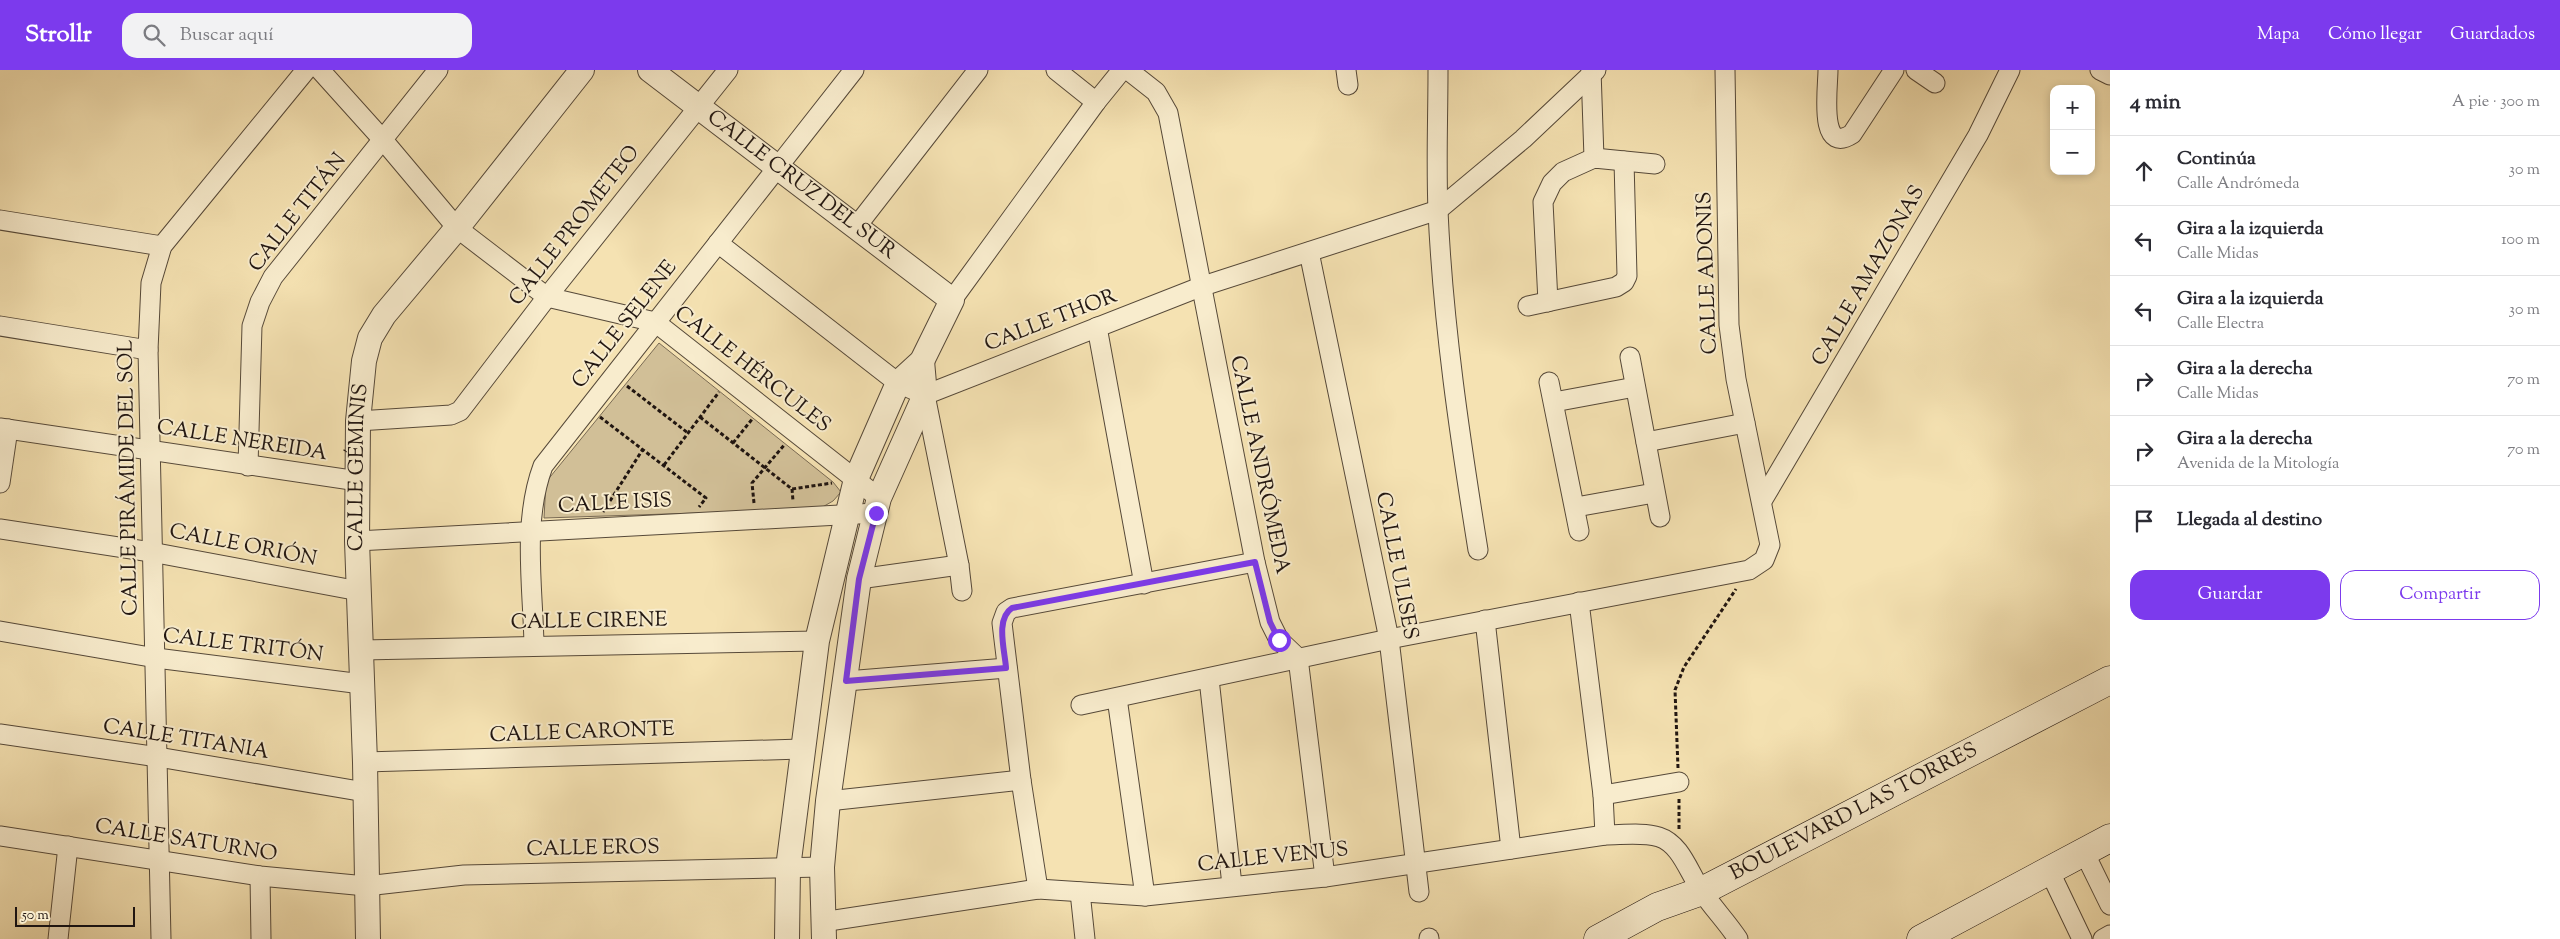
<!DOCTYPE html>
<html lang="es">
<head>
<meta charset="utf-8">
<style>
	:root { --surface:#fff; --page:#f2f2f3; --text:#2b2b33; --muted:#7c7c81; --line:#e1e1e2; --accent:#7c3aed }
	body { margin:0; font-family:"Sorts Mill Goudy",serif; background:var(--page); color:var(--text) }
	.controls { position:absolute; right:15px; top:15px; display:grid; overflow:hidden; border-radius:10px; box-shadow:0 2px 8px #0003 }
	.controls button { width:45px; height:45px; display:grid; place-items:center; padding:0; border:0; border-bottom:1px solid var(--line); background:var(--surface); color:var(--text); font:25px sans-serif }
	.scale { position:absolute; left:15px; bottom:12px; width:120px; box-sizing:border-box; padding-left:5px; border:2px solid #211611; border-top:0; font-size:14px; line-height:18px; white-space:nowrap; color:#211611; -webkit-text-stroke:4px #f8eccd; paint-order:stroke }
	.stop { position:absolute; width:15px; height:15px; margin:-11px; border:4px solid #7c3aed; border-radius:50%; background:#fff }
	.stop.end { background:#7c3aed; border-color:#fff; box-shadow:0 1px 5px #0008 }
	.list { margin:0; padding:0; list-style:none }
	h2 { display:flex; justify-content:space-between; align-items:center; height:65px; margin:0; padding:0 20px; font-size:21px }
	h2 small { font-size:16px; font-weight:400; color:var(--muted) }
	.list li { display:grid; grid-template-columns:32px 1fr auto; gap:15px; align-items:center; box-sizing:border-box; height:70px; padding:0 20px; border-top:1px solid var(--line) }
	.list b { display:block; font-size:19px; white-space:nowrap }
	.list p { margin:0; font-size:16px; white-space:nowrap; color:var(--muted) }
	.list em { font-size:16px; font-style:normal; color:var(--muted) }
	.actions { display:flex; gap:10px; padding:15px 20px }
	.actions a { flex:1; padding:11px 0; border:1px solid var(--accent); border-radius:15px; text-align:center; font-size:18px; color:var(--accent) }
	.actions .main { background:var(--accent); color:#fff }
	.icon { flex:none; width:28px; height:28px; fill:none; stroke:currentColor; stroke-width:2; stroke-linecap:round; stroke-linejoin:round }
	.map { position:relative; flex:none; width:2110px; height:869px; overflow:hidden }
	header { display:flex; align-items:center; gap:30px; box-sizing:border-box; height:70px; padding:0 25px; background:var(--accent); color:#fff }
	header strong { font-size:24px }
	nav { display:flex; gap:28px; margin-inline-start:auto; font-size:18px }
	.search { width:350px; height:45px; background:var(--page); display:flex; align-items:center; gap:12px; box-sizing:border-box; padding:0 18px; border-radius:15px; color:var(--muted); font-size:19px }
	main { display:flex }
	aside { flex:1; background:var(--surface) }
	.map>svg:first-child { display:block }
</style>
</head>
<body>
<header>
<strong>Strollr</strong>
<div class="search"><svg class="icon" aria-label="search" viewBox="0 0 24 24"><circle cx="10" cy="10" r="6"/><path d="M15 15l6 6"/></svg>Buscar aquí</div>
<nav><a>Mapa</a><a>Cómo llegar</a><a>Guardados</a></nav>
</header>
<main>
<div class="map">
<svg width="2110" height="869" viewBox="0 0 2110 869">
	<rect width="100%" height="100%" fill="#f5e2b2"/>
	<filter id="stains"><feTurbulence type="fractalNoise" baseFrequency=".004" numOctaves="4"/><feColorMatrix values="0 0 0 0 .2 0 0 0 0 .09 0 0 0 0 .02 0 0 0 .5 -.17"/></filter>
	<radialGradient id="worn" r=".72"><stop offset=".6" stop-color="#630" stop-opacity="0"/><stop offset="1" stop-color="#630" stop-opacity=".3"/></radialGradient>
	<!-- green -->
	<path fill="#d1bf97" stroke="#796a54" d="M659,273L833,412L841,422L833,431L819,439L544,448L546,412Z"/>
	<g fill="none" stroke-linecap="round" stroke-linejoin="round">
		<!-- minor casing -->
		<g stroke="#564939" stroke-width="21">
			<g id="minor">
				<path d="M320,0L383,70L457,158L547,227L655,252L879,428"/>
				<path d="M1056,0L1096,32"/>
				<path d="M1128,0L1156,22L1168,43L1255,492L1270,552L1279,570L1298,588L1325,807"/>
				<path d="M1346,0L1348,15"/>
				<path d="M1438,0C1438,47 1436,94 1438,141C1443,254 1460,368 1478,480"/>
				<path d="M1591,0L1594,88"/>
				<path d="M1828,0C1828,18 1818,86 1852,64L1894,0"/>
				<path d="M1916,0L1935,13"/>
				<path d="M2100,0L2110,5"/>
				<path d="M0,150L162,176"/>
				<path d="M856,157L978,0"/>
				<path d="M718,173L898,313L925,325L1200,217L1438,140L1523,69L1596,0"/>
				<path d="M1309,182L1389,569L1419,822"/>
				<path d="M952,230L1096,32L1122,0"/>
				<path d="M1548,232L1543,132L1552,113L1563,102L1594,88L1655,94"/>
				<path d="M1528,236L1616,217L1624,212L1627,206L1624,91"/>
				<path d="M0,256L148,280"/>
				<path d="M1097,257L1144,514"/>
				<path d="M1630,287L1660,447"/>
				<path d="M1549,312L1579,461"/>
				<path d="M925,325L959,495L962,521"/>
				<path d="M1554,332L1635,317"/>
				<path d="M358,351L451,345L460,341L547,227L728,0"/>
				<path d="M0,358L358,411"/>
				<path d="M1646,372L1745,353"/>
				<path d="M248,396L252,256L260,232L273,207L438,0"/>
				<path d="M0,413L8,359"/>
				<path d="M1762,431L1978,65L2010,0"/>
				<path d="M1576,437L1654,423"/>
				<path d="M0,459L151,482L359,521"/>
				<path d="M357,471L876,443"/>
				<path d="M859,509L959,495"/>
				<path d="M1579,532L1603,725L1605,765"/>
				<path d="M1485,550L1511,779"/>
				<path d="M0,561L156,588L362,614"/>
				<path d="M534,575C533,517 522,452 543,396L854,0"/>
				<path d="M362,580L817,571"/>
				<path d="M1209,609L1232,815"/>
				<path d="M846,611L1007,598"/>
				<path d="M1117,628L1145,826"/>
				<path d="M1081,635L1389,569L1749,500L1764,490L1770,475L1736,309L1729,255L1725,0"/>
				<path d="M0,664L158,687L365,722"/>
				<path d="M365,692L801,679"/>
				<path d="M1603,725L1679,712"/>
				<path d="M828,731L1021,710"/>
				<path d="M0,766L260,806L366,816L464,805L822,797"/>
				<path d="M2084,782L2110,835"/>
				<path d="M2049,800L2082,869"/>
				<path d="M260,806L261,869"/>
				<path d="M1038,819L1021,710L1002,553L1006,542L1012,538L1255,492"/>
				<path d="M1080,822L1085,869"/>
				<path d="M822,852L1038,819L1145,826L1325,807L1605,765C1622,765 1643,762 1659,767C1681,774 1689,803 1701,820C1712,837 1727,852 1738,869"/>
				<path d="M58,869L68,776"/>
				<path d="M161,869L148,280L151,213L162,176L306,0"/>
				<path d="M1429,869V868"/>
				<path d="M2103,869L2110,865"/>
			</g>
		</g>
		<!-- tertiary casing -->
		<g stroke="#564939" stroke-width="26">
			<g id="tertiary">
				<path id="s1" d="M650,0L952,230L922,291L898,313L856,409L817,571L788,798L787,869"/>
				<path id="s2" d="M368,869L365,692L357,471L358,351L364,291L370,268L384,245L457,158L582,0"/>
				<path d="M824,869L822,797L828,731L859,509L879,428L925,325L922,291"/>
			</g>
		</g>
		<!-- secondary casing -->
		<g stroke="#211611" stroke-width="29">
			<g id="secondary">
				<path id="s3" d="M1598,869L1657,837L1702,821L2110,610"/>
				<path d="M1921,869L2110,768"/>
			</g>
		</g>
		<!-- path -->
		<g stroke="#211611" stroke-width="3" stroke-dasharray="4 2.5" stroke-linecap="butt">
			<path d="M627,316L688,363"/>
			<path d="M600,347L706,428L699,437"/>
			<path d="M700,347L792,419L832,413"/>
			<path d="M733,373L753,348"/>
			<path d="M664,395L719,322"/>
			<path d="M792,419L793,431"/>
			<path d="M754,433L752,413L785,374"/>
			<path d="M603,442L643,379"/>
			<path d="M1678,698L1675,620L1684,597L1736,519"/>
			<path d="M1679,729V760"/>
		</g>
		<!-- minor -->
		<use href="#minor" stroke="#f8eccd" stroke-width="19"/>
		<!-- tertiary -->
		<use href="#tertiary" stroke="#f8eccd" stroke-width="24"/>
		<!-- secondary -->
		<use href="#secondary" stroke="#f8eccd" stroke-width="28"/>
	</g>
	<g fill="none" stroke-linecap="round" stroke-linejoin="round">
		<!-- route -->
		<path stroke="#7c3aed" stroke-width="6" d="M876,443L859,509L846,611L1006,598C1005,581 995,549 1012,538L1255,492L1270,552L1279,570"/>
	</g>
	<g text-anchor="middle" dominant-baseline="central" stroke-width="4" stroke-linejoin="round" paint-order="stroke">
		<!-- street labels -->
		<g font-size="21" fill="#211611" stroke="#f8eccd">
			<text stroke="none"><textPath href="#s1" startOffset="190">CALLE CRUZ DEL SUR</textPath></text>
			<text transform="translate(298 143) rotate(-52)">CALLE TITÁN</text>
			<text transform="translate(575 156) rotate(-52)">CALLE PROMETEO</text>
			<text transform="translate(1708 203) rotate(-92)">CALLE ADONIS</text>
			<text transform="translate(1869 206) rotate(-60)">CALLE AMAZONAS</text>
			<text transform="translate(1051 251) rotate(-21)">CALLE THOR</text>
			<text transform="translate(625 255) rotate(-52)">CALLE SELENE</text>
			<text transform="translate(752 300) rotate(38)">CALLE HÉRCULES</text>
			<text transform="translate(242 371) rotate(9)">CALLE NEREIDA</text>
			<text transform="translate(1259 395) rotate(78)">CALLE ANDRÓMEDA</text>
			<text stroke="none"><textPath href="#s2" startOffset="472">CALLE GÉMINIS</textPath></text>
			<text transform="translate(129 408) rotate(-91)">CALLE PIRÁMIDE DEL SOL</text>
			<text transform="translate(615 434) rotate(-3)">CALLE ISIS</text>
			<text transform="translate(243 476) rotate(11)">CALLE ORIÓN</text>
			<text transform="translate(1396 496) rotate(79)">CALLE ULISES</text>
			<text transform="translate(589 552) rotate(-1)">CALLE CIRENE</text>
			<text transform="translate(243 576) rotate(7)">CALLE TRITÓN</text>
			<text transform="translate(582 663) rotate(-2)">CALLE CARONTE</text>
			<text transform="translate(186 670) rotate(9)">CALLE TITANIA</text>
			<text stroke="none"><textPath href="#s3" startOffset="286">BOULEVARD LAS TORRES</textPath></text>
			<text transform="translate(186 771) rotate(9)">CALLE SATURNO</text>
			<text transform="translate(593 779) rotate(-1)">CALLE EROS</text>
			<text transform="translate(1273 788) rotate(-6)">CALLE VENUS</text>
		</g>
	</g>
	<rect width="100%" height="100%" filter="url(#stains)"/>
	<rect width="100%" height="100%" fill="url(#worn)"/>
</svg>
<div class="controls">
<button>+</button>
<button>−</button>
</div>
<div class="scale">50 m</div>
<div class="stop" style="left:1279px;top:570px"></div>
<div class="stop end" style="left:876px;top:443px"></div>
</div>
<aside>
<h2>4 min<small>A pie · 300 m</small></h2>
<ul class="list">
<li><svg class="icon" aria-label="ahead" viewBox="0 0 24 24"><path d="M12 20V5M6 11l6-6 6 6"/></svg><div><b>Continúa</b><p>Calle Andrómeda</p></div><em>30 m</em></li>
<li><svg class="icon" aria-label="left" viewBox="0 0 24 24"><path d="M17 20v-9H6M10 6l-5 5 5 5"/></svg><div><b>Gira a la izquierda</b><p>Calle Midas</p></div><em>100 m</em></li>
<li><svg class="icon" aria-label="left" viewBox="0 0 24 24"><path d="M17 20v-9H6M10 6l-5 5 5 5"/></svg><div><b>Gira a la izquierda</b><p>Calle Electra</p></div><em>30 m</em></li>
<li><svg class="icon" aria-label="right" viewBox="0 0 24 24"><path d="M7 20v-9h11M14 6l5 5-5 5"/></svg><div><b>Gira a la derecha</b><p>Calle Midas</p></div><em>70 m</em></li>
<li><svg class="icon" aria-label="right" viewBox="0 0 24 24"><path d="M7 20v-9h11M14 6l5 5-5 5"/></svg><div><b>Gira a la derecha</b><p>Avenida de la Mitología</p></div><em>70 m</em></li>
<li><svg class="icon" aria-label="arrive" viewBox="0 0 24 24"><path d="M6 21V4h12l-3 4 3 4H6"/></svg><div><b>Llegada al destino</b></div></li>
</ul>
<div class="actions"><a class="main">Guardar</a><a>Compartir</a></div>
</aside>
</main>
</body>
</html>
